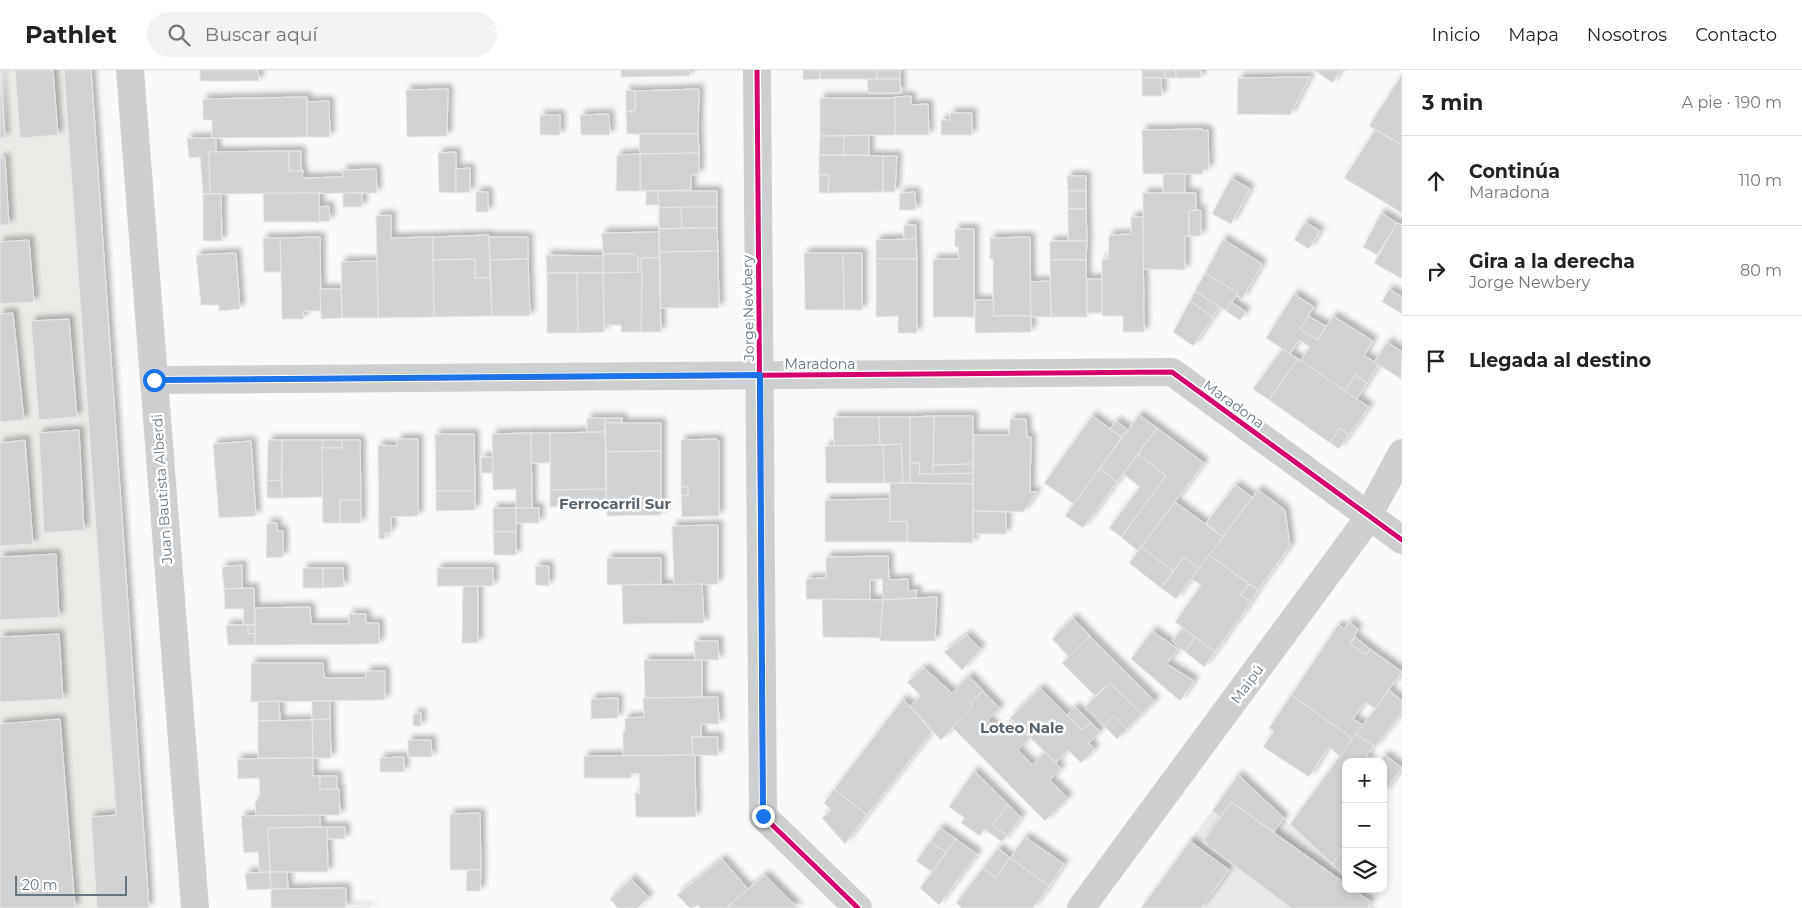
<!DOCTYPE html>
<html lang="es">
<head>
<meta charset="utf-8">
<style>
	:root { --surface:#fff; --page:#f2f2f2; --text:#222; --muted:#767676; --line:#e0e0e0 }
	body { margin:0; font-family:Montserrat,sans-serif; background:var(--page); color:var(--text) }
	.controls { position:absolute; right:15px; bottom:15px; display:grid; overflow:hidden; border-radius:10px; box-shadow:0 2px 8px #0003 }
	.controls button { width:45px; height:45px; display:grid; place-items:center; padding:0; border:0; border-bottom:1px solid var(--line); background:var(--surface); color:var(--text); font:25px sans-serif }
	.scale { position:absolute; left:15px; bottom:12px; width:112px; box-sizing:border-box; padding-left:5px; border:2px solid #657683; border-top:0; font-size:14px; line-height:18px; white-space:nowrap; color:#657683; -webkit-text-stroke:4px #fff; paint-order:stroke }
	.stop { position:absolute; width:15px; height:15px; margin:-11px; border:4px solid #1a73e8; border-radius:50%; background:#fff }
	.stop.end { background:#1a73e8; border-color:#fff; box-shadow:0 1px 5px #0008 }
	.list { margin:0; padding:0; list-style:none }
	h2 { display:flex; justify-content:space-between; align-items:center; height:65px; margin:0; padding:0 20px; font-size:21px }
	h2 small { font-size:16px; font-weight:400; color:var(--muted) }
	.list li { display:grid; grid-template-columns:32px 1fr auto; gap:15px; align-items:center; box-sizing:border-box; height:90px; padding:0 20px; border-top:1px solid var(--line) }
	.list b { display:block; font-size:19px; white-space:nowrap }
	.list p { margin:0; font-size:16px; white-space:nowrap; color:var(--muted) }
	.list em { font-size:16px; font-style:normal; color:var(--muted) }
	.icon { flex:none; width:28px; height:28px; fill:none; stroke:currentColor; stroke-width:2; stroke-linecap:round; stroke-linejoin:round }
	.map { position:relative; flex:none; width:1402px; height:838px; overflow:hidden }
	header { display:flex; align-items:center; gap:30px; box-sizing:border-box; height:70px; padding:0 25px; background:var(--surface); border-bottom:1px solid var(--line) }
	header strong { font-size:24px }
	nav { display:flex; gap:28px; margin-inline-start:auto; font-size:18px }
	.search { width:350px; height:45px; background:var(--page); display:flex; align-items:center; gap:12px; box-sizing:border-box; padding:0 18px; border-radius:28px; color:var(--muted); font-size:19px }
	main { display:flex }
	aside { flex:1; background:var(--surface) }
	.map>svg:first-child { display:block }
</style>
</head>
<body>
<header>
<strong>Pathlet</strong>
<div class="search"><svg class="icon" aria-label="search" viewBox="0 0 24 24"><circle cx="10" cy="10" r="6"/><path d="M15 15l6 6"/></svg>Buscar aquí</div>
<nav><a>Inicio</a><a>Mapa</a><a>Nosotros</a><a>Contacto</a></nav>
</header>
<main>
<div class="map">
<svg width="1402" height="838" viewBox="0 0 1402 838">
	<defs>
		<filter id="shadow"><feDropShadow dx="4.5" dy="-4.5" stdDeviation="2.5" flood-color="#0004"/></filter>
	</defs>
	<rect width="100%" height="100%" fill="#f9f9f9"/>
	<!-- built -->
	<path fill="#e8e9e9" d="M1238,705L1346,808V819H1358L1377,838H1141Z"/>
	<!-- green -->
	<path fill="#e8ebe6" d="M0,0H91L149,838H0Z"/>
	<!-- building -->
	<g fill="#d0d2d3" stroke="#e8e8e8" filter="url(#shadow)">
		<path d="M0,0L5,68H0Z"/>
		<path d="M15,0H53L58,65L20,68Z"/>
		<path d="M64,0H91L149,838H97L91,747L116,745Z"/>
		<path d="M200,0H258L259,11H200Z"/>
		<path d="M621,0H690V6L621,7Z"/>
		<path d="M803,0H820V9L803,10Z"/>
		<rect x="820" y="0" width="57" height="9"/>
		<rect x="877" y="0" width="23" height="9"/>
		<rect x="1142" y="0" width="23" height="8"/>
		<rect x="1165" y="0" width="11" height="8"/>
		<rect x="1176" y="0" width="25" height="8"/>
		<path d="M1314,0H1340L1333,13Z"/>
		<path d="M1310,7L1290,45L1237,44L1238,8Z"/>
		<path d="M1142,8H1161L1162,26H1142Z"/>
		<path d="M867,9H900L901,23H868Z"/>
		<path d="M1399,9L1402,11V75L1369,56Z"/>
		<path d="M448,19L447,66L407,67L406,20Z"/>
		<path d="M699,19L698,64H627L626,41H635V21Z"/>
		<path d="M626,20L635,21V41H626Z"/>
		<path d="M911,26V35L928,34L929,65H895L894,27Z"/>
		<path d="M307,27V67L212,68V50H203V29Z"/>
		<path d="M820,28H895V65L820,66Z"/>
		<path d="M329,31L330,67H307V32Z"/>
		<path d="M950,43H972V65H941V50H950Z"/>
		<path d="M609,44L610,65H581L580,45Z"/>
		<rect x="540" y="45" width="20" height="20"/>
		<path d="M1203,59V61L1208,60L1209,99L1203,100V104H1143L1142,60Z"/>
		<path d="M1375,60L1402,75V143L1344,108Z"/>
		<path d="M639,64H698L699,83L640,84Z"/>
		<path d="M869,65V85H843L844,66Z"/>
		<path d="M820,66H844L843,85H819Z"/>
		<path d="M187,68H216V82H209L210,124H203L200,87L189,88Z"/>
		<path d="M289,81V101L303,100L302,108L343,107L342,100L376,99L377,123L210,124L209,82Z"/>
		<rect x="289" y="81" width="12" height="20"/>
		<path d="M456,82V123L439,122L438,83Z"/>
		<path d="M699,83V104L691,105V120L640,121V84Z"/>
		<path d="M640,84V121H616L617,85Z"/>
		<path d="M819,85L883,86V122L828,123L829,105H819Z"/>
		<path d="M883,86H897L895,122H883Z"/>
		<path d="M0,88H5L9,155H0Z"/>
		<path d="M470,98V122L456,123V99Z"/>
		<rect x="1163" y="104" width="22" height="19"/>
		<path d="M819,105H829L828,123H819Z"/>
		<path d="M1067,106H1086V121H1068Z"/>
		<path d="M1231,108L1250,119L1231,154L1212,144Z"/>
		<path d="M646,121H658L659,135H646Z"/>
		<path d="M658,121H717V137L659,138Z"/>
		<rect x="1068" y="121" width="18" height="18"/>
		<rect x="476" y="122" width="12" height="20"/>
		<path d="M915,122L916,140H899L900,123Z"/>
		<path d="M263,123H319L320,152H264Z"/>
		<rect x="343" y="123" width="19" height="14"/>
		<path d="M1143,123H1196V140L1189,141V166H1185V200L1143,199Z"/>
		<path d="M203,124H221L222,171H203Z"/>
		<path d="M329,136L330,151L320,152L319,137Z"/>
		<path d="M681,137L682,158L659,159V138Z"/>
		<path d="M681,137H717V158H682Z"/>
		<path d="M1068,139H1086L1087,171H1068Z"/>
		<path d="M1201,140V166H1189V141Z"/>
		<path d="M1381,143L1397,153L1377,185L1363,177Z"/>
		<path d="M391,145V168L433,167L434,247L378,248L376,146Z"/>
		<path d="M1131,147H1143L1144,262H1123V246H1102V189H1108L1109,165L1131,164Z"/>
		<path d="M1305,152L1320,161L1309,179L1294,170Z"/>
		<path d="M1397,153L1402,155V209L1374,193Z"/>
		<path d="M904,155H916V169L904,170Z"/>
		<path d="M717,158L718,181L660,182L659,159Z"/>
		<path d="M955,159H974V247H933V189H959L958,177H955Z"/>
		<path d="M659,162V188H641L642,202L638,203V187L633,184H603L602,163Z"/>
		<path d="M489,165L490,208H475V189L433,190V167Z"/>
		<path d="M320,167L321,241H303L304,249H282L280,168Z"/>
		<path d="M489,167H528V189L490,190Z"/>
		<path d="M1030,167L1031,246H993V189H990V168Z"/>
		<path d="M263,168H280L281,202H264Z"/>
		<path d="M916,169L917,189H876V170Z"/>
		<path d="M1223,169L1262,194L1242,229L1236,225L1238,223L1205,203Z"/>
		<path d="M29,170L34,232L0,234V172Z"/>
		<path d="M1050,171H1087L1086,190H1050Z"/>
		<path d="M718,181L719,238H661L660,182Z"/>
		<path d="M236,183L240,239L219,241V235H201L196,185Z"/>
		<path d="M804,183H843L844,240H805Z"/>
		<path d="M843,183H862V240H844Z"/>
		<path d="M603,184H633L638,187V203H603Z"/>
		<path d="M546,185L603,186V203H547Z"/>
		<path d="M641,188H659L661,262H641Z"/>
		<path d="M475,189V208H490L492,246L434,247L433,190Z"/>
		<path d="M528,189L530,246H492L490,190Z"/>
		<path d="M876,189H917V263H898V246L876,247Z"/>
		<path d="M1050,190H1086L1087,247H1051Z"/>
		<path d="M377,191L378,248H342L341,192Z"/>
		<path d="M642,202L641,262H621V255H604L603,203Z"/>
		<path d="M547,203H577L578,263H547Z"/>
		<path d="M577,203H603L604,262L578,263Z"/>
		<path d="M1205,203L1238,223L1226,241L1195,221Z"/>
		<rect x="1087" y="209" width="15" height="34"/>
		<path d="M1050,211L1051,247H1031L1030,212Z"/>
		<path d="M320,219H341L342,248L321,249Z"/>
		<path d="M1389,219L1402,227V244L1382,232Z"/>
		<path d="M1195,221L1219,237L1213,247L1190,231Z"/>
		<path d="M1294,224L1314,237L1300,259L1318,270L1333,246L1373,271L1364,286L1379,294L1367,313L1355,305L1345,321L1300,291L1310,277L1299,270L1290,284L1266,268Z"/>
		<path d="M975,230H994L993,246H1031V262L975,263Z"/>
		<path d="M1190,231L1213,247L1193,276L1173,262Z"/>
		<path d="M1231,232L1246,242L1240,250L1226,241Z"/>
		<path d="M13,243L24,350L0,352V244Z"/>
		<path d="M1308,246L1326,256L1318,270L1300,259Z"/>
		<path d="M69,249L77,347L39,350L31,251Z"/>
		<path d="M1387,272L1402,282L1401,309L1374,292Z"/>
		<path d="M1282,279L1298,289L1269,330L1253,319Z"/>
		<path d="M1298,289L1369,337L1349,365L1340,358L1330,373L1269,330Z"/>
		<path d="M1355,305L1367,313L1357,329L1345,321Z"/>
		<path d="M1139,345L1157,358L1117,412L1100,398Z"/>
		<path d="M934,346H973V394L933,395Z"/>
		<path d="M934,346L933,404H919L920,393H910V347Z"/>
		<path d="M1092,346L1122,367L1074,434L1044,413Z"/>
		<path d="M833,347H879L880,375L834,376Z"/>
		<path d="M879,347H910V413H903L901,374L880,375Z"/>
		<rect x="587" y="348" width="18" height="14"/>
		<rect x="605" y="348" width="17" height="5"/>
		<path d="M1010,349H1026L1027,367H1031L1030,422H1037L1023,442L973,441L974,365H1009Z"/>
		<path d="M1116,351L1128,360L1122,367L1110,359Z"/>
		<path d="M605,353H661V381L606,382Z"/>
		<path d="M1157,358L1204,393L1138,481L1121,467L1166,406L1138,384Z"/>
		<path d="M1340,358L1349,365L1339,379L1330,373Z"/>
		<path d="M79,360L84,460L44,463L39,363Z"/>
		<path d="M605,362L606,419L550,420V363Z"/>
		<path d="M531,363L532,438H516V419L493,420L492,364Z"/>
		<rect x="531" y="363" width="19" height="30"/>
		<path d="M435,364H474L475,421H436Z"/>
		<path d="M397,369H418V446L391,447V463H385V469H379L378,375L397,376Z"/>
		<path d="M716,369L719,371V446L682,447L681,426L688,425V417H681V370Z"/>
		<path d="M25,370L33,474L0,476V373Z"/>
		<path d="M268,370H282L281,410L267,411Z"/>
		<path d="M282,370H323V427L282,428Z"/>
		<path d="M323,370H342V378H322Z"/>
		<path d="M342,370H360L361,430H340V453H323L322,378H342Z"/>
		<path d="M251,371L256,446L219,448L213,374Z"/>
		<path d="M901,374L903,413H884L883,375Z"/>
		<path d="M880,375H883L884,413H826L825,376Z"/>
		<path d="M661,381V445L607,446L606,382Z"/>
		<path d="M1138,384L1166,406L1121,467L1109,458L1140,417L1123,404Z"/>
		<rect x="481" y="387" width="12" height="16"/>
		<path d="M910,393H920L919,404L973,403V414L910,413Z"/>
		<path d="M973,394V403L933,404V395Z"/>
		<path d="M1100,398L1117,412L1083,458L1065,446Z"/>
		<path d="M281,410L282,428H267V411Z"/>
		<path d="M890,413L973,414V473L907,472V451L890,452Z"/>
		<path d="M1235,415L1252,427L1223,467L1206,453Z"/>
		<path d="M681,417H688V425L681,426Z"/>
		<path d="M606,419V436L550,437V420Z"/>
		<path d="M1258,420L1285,440L1290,476L1258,520L1209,485Z"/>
		<path d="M436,421H475V440L436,441Z"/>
		<path d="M890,429V452L907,451V472H825V430Z"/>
		<rect x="340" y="430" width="21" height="23"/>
		<path d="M1175,432L1223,467L1199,499L1184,487L1173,501L1141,477Z"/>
		<rect x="493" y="438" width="23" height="24"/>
		<rect x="516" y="438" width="23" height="15"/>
		<path d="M973,441L1006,442V464H973Z"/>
		<path d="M267,453H277V461H283V487L266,488Z"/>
		<path d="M718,455V514L674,515L672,456Z"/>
		<path d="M493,462H516V485H494Z"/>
		<path d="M1141,477L1173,501L1161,518L1129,493Z"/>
		<path d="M56,484L59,547L0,550V487Z"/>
		<path d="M1209,485L1249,514L1240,525L1251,532L1215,582L1175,552L1201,515L1191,509Z"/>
		<path d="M888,486L889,510L908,509V521L917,520L916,528L883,530L882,509L870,510V530L806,529V509L826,508V487Z"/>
		<path d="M1184,487L1199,499L1176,529L1161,518Z"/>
		<path d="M607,488H661V514L607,515Z"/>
		<path d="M242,495V518L224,519L222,497Z"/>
		<path d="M535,496H549V516L536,515Z"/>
		<rect x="303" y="498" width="20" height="20"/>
		<path d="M323,498H343L344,517L323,518Z"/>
		<rect x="437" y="498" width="56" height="18"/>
		<path d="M702,514L704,553L623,554L622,515Z"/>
		<path d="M1249,514L1258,520L1251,532L1240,525Z"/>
		<path d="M478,516V573H462L463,517Z"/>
		<path d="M254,518L255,555H243L244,539H225L224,519Z"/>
		<path d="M937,527L935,571H879L883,530Z"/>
		<path d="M822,529L883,530L880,568L823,567Z"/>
		<path d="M310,537L311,554H349V544H366V553H379V574L255,575V538Z"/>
		<path d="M1073,548L1090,566L1069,587L1052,569Z"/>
		<path d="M1349,552L1358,559L1350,574L1366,585L1370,579L1402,602L1375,639L1365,632L1353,649L1363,655L1353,669L1291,625L1338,555L1344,559Z"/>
		<path d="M226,555H248V563L255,564V575H228Z"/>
		<path d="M248,555H255V564L248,563Z"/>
		<path d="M1183,558L1195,567L1185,582L1172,571Z"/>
		<path d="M1152,561L1178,579L1167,594L1194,611L1180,631L1131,589Z"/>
		<path d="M59,564L63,629L0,632V567Z"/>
		<path d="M967,565L981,579L962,600L944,582Z"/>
		<path d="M1090,566L1155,631L1142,644L1110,613L1095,626L1062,593Z"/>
		<path d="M1195,567L1215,582L1204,597L1185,582Z"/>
		<path d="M1355,567L1370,579L1366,585L1350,574Z"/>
		<path d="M694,571H718L719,590H695Z"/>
		<path d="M644,590H702V627L645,628Z"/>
		<path d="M251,593H323L324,608H366V601H385V630L251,632Z"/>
		<path d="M924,598L952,623L969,606L983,621L970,633L973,636L941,670L910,636L921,626L907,612Z"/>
		<path d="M1110,613L1142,644L1127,659L1114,646L1104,656L1085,637Z"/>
		<path d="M1040,618L1082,660L1091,652L1100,662L1089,673L1095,679L1081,693L1068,680L1056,693L1010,648Z"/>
		<path d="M1389,620L1402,631V642L1375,677L1356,664Z"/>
		<path d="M983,621L1000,638L988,650L1001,663L1013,651L1030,668L1018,680L1032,695L1045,682L1061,699L1050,710L1068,728L1045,751L952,657L973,636L970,633Z"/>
		<path d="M1291,625L1353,669L1340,686L1328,677L1309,707L1263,677L1274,661L1269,658Z"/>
		<path d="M718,627L719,654H701V666L692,667L693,685L623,686V661H625V648L644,647L643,628Z"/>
		<path d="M618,628V648L591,649V629Z"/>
		<path d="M903,629L932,662L867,745L834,719Z"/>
		<path d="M279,631L280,650L258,651V632Z"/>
		<path d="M312,631H330V649L312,650Z"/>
		<path d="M1075,637L1091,652L1082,660L1067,645Z"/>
		<path d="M421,643V656H413V644Z"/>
		<path d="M1114,646L1127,659L1117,669L1104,656Z"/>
		<path d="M60,649L75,838H0V654Z"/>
		<path d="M330,649L331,688H313L312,650Z"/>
		<path d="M312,650L313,688H258V651Z"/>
		<path d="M1356,664L1374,676L1366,686L1373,692H1346V775L1332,794L1290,754Z"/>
		<path d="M692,667H718V686L693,685Z"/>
		<path d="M408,670H431L432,687H408Z"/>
		<path d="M693,685L695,686L696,747H636L635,723H640L639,703L631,704V708H584V686Z"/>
		<path d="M1385,685L1402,698L1383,724V692H1379Z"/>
		<path d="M404,687V702H380V688Z"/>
		<path d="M313,688V706H320V719H339L340,745L256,746L255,733L260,726L259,708L238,709L237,689Z"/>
		<path d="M974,701L1008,734L993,755L1007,766L1002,772L984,759L980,766L961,753L965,748L949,737Z"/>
		<path d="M1238,705L1284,748L1274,762L1231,732L1221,748L1212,741Z"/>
		<rect x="320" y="706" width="17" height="13"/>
		<path d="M834,719L867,745L845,774L822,748L831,740L824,733Z"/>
		<path d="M1231,732L1346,814V819H1353L1371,832L1367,838H1291L1203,772Z"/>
		<path d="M1008,734L1021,747L1007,766L993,755Z"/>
		<path d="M480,743L481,800H450V744Z"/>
		<path d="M320,745V757L268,758L270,802H259L258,782L244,783L241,746Z"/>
		<rect x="327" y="757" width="18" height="12"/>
		<path d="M327,757L328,802H270L268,758Z"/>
		<path d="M940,758L956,769L946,782L930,772Z"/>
		<path d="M1025,767L1064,794L1049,816L1010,788Z"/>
		<path d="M956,769L977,784L939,835L920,818Z"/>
		<path d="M1190,771L1229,800L1201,838H1141Z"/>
		<path d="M930,772L946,782L932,802L916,791Z"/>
		<path d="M998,778L1010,788L996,808L983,798Z"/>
		<path d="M1342,780L1346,783V799L1342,804L1332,794Z"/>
		<path d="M1010,788L1049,816L1033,838H962L956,833L983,798L996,808Z"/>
		<path d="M722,789L748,819L726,838H701L697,835L693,838H690L677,825Z"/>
		<path d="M467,800H481L480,821H466Z"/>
		<path d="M270,802L271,819L247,820L245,803Z"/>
		<path d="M270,802H287L288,819H271Z"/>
		<path d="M765,805L798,838H726L748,819Z"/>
		<path d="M631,809L649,828L637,838H618L610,829Z"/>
		<path d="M346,818V837L370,838H271V819Z"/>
	</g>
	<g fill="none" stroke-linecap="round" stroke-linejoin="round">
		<!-- street -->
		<g stroke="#cecfd0" stroke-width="28">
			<path d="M130,0L195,838"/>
			<path d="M757,0L763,746L858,838"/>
			<path d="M154,310L1172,302L1402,470"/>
			<path d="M1081,838L1362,457L1402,383"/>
		</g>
		<!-- cycleway casing -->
		<g stroke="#fff" stroke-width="8">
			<g id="cycleway">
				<path d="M757,0L763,746L858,838"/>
				<path d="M154,310L1172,302L1402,470"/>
			</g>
		</g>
		<!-- cycleway -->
		<use href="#cycleway" stroke="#d6006c" stroke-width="5"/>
	</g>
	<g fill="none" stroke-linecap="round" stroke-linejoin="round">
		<!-- route -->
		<path stroke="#1a73e8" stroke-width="6" d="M154,310L760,305L763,746"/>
	</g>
	<g text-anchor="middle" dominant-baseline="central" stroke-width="5" stroke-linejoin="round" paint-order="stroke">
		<!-- street labels -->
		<g font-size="14" fill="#657683" stroke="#fff">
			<text transform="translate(748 238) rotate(-91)">Jorge Newbery</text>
			<text x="820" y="294">Maradona</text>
			<text transform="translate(1234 334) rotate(36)">Maradona</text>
			<text transform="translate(162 419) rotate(-94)">Juan Bautista Alberdi</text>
			<text transform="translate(1247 614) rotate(-54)">Maipú</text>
		</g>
		<!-- neighbourhood labels -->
		<g font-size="15" font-weight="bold" fill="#57646e" stroke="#fff">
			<text x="615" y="433">Ferrocarril Sur</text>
			<text x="1022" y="657">Loteo Nale</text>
		</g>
	</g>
</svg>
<div class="controls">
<button>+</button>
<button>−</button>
<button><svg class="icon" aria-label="layers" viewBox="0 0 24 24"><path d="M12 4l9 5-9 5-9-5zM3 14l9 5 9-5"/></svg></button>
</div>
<div class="scale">20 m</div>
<div class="stop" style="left:154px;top:310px"></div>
<div class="stop end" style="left:763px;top:746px"></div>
</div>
<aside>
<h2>3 min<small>A pie · 190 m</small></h2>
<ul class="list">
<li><svg class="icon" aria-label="ahead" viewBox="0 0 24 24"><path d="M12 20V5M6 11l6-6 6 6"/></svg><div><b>Continúa</b><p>Maradona</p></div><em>110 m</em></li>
<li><svg class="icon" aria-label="right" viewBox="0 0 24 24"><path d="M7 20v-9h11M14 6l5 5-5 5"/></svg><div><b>Gira a la derecha</b><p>Jorge Newbery</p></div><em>80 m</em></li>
<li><svg class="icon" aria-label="arrive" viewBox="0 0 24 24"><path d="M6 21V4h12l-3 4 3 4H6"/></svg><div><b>Llegada al destino</b></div></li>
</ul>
</aside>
</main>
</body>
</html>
